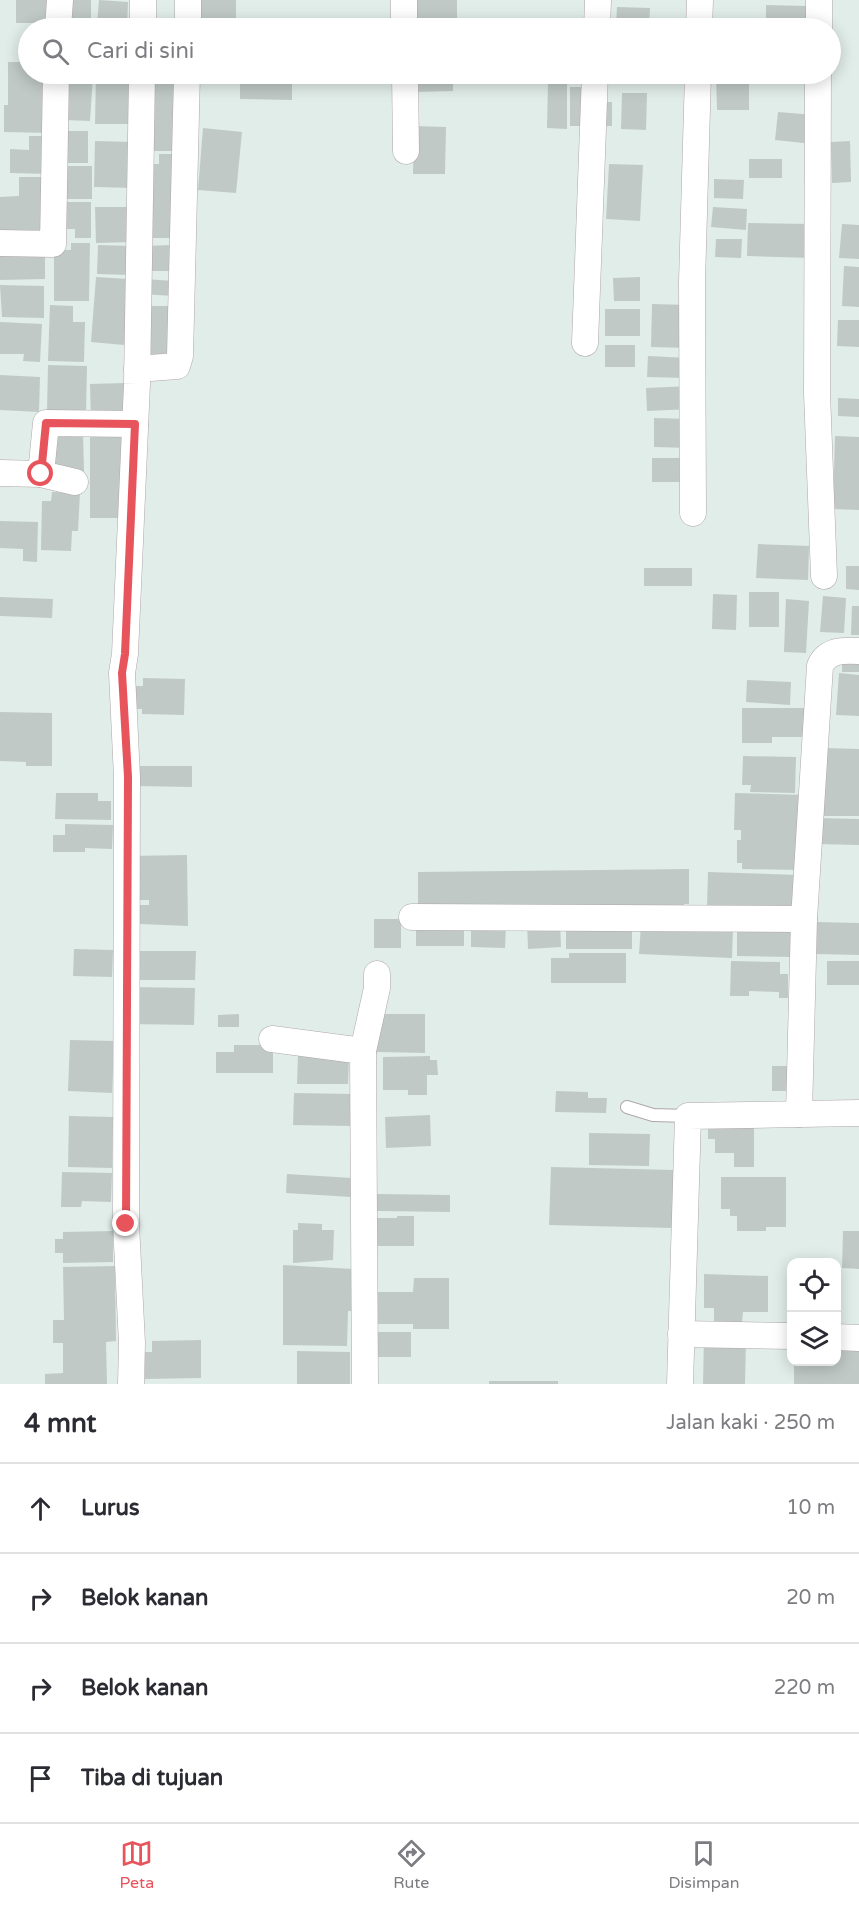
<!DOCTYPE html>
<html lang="id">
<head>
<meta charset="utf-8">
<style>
	:root { --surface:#fff; --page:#f7f7f7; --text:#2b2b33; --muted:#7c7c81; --line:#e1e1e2; --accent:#e7545c }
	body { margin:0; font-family:"Varela Round",sans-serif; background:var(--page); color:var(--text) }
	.controls { position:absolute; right:18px; bottom:18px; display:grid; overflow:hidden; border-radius:12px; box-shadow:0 3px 15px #0003 }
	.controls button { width:54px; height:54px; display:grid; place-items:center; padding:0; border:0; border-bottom:2px solid var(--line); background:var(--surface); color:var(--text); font:30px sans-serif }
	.stop { position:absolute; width:18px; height:18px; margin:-14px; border:4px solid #e7545c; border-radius:50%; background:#fff }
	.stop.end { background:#e7545c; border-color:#fff; box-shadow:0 2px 6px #0008 }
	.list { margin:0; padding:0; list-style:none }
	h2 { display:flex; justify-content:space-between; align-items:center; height:78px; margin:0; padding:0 24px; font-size:26px }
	h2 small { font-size:20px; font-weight:400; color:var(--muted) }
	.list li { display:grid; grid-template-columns:39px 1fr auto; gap:18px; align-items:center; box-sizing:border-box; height:90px; padding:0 24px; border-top:2px solid var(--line) }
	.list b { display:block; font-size:22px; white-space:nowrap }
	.list em { font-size:20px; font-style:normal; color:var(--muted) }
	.icon { flex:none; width:33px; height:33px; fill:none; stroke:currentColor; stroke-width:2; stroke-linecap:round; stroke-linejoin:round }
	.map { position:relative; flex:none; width:859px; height:1384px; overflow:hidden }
	.search { position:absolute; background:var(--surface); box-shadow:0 3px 15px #0003; left:18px; right:18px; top:18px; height:66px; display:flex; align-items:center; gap:15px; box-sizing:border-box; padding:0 21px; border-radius:33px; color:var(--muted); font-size:22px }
	.sheet { height:438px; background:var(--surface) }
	nav { display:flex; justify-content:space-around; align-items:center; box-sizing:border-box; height:84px; border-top:2px solid var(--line); background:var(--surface); font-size:16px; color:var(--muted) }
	nav a { display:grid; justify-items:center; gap:3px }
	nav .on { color:var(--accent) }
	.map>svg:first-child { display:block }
</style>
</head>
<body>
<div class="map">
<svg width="859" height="1384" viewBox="0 0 859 1384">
	<rect width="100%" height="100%" fill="#e1ede9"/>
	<!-- building -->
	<g fill="#c0c9c6">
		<rect x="16" y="0" width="39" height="23"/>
		<path d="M70,0H91V28H69Z"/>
		<path d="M99,0L128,2L127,28L97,26Z"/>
		<path d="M195,0H236V28H194Z"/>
		<rect x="417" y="0" width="40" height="23"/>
		<path d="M766,5L808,6V28H766Z"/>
		<path d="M617,7L650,8L649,28H616Z"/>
		<path d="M662,23L695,24V28H662Z"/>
		<path d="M8,62H28V74H51V133L4,132V105H8Z"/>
		<path d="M96,74H132L131,124H95Z"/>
		<path d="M240,74H292V100L240,99Z"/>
		<path d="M412,74H453V91L413,92Z"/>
		<path d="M716,74H749V110H717Z"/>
		<path d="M763,74H811V78L764,80Z"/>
		<path d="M67,75L93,76L90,121L64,120Z"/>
		<path d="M143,82H183V151H144Z"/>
		<path d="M548,83H567V129L547,128Z"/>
		<path d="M570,87H584L583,126H570Z"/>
		<path d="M622,93H647L646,130L621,129Z"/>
		<rect x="603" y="102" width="9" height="24"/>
		<path d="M778,112L815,115L813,144L775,140Z"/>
		<path d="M414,126L446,127L445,174H413Z"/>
		<path d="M203,128L242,132L236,193L198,190Z"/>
		<rect x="67" y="131" width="21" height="32"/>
		<path d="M29,136H52L51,174L10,173V149L29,150Z"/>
		<path d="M95,141L134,142L133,188L94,187Z"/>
		<path d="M850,141L851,182L832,183L831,142Z"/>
		<path d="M159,154H182V238H144V164H159Z"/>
		<rect x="749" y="159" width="33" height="19"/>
		<path d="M609,164L643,165L640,221L606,219Z"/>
		<rect x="58" y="166" width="34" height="33"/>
		<path d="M19,177H48L49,230H19V241H0V197L19,196Z"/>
		<path d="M714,179L744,180L743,199L714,198Z"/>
		<path d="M56,202H91V238H75V229H57Z"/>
		<path d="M95,207H134V242L96,243Z"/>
		<path d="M713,207L747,209L746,230L711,227Z"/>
		<path d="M748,223L812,224L811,258L747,256Z"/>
		<path d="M842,224L859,225V259L839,258Z"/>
		<path d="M716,239H742L741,258L715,257Z"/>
		<path d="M71,243H90L89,301H54V250H71Z"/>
		<path d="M98,245L131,246L130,275L97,274Z"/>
		<path d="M172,245V271H144L143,246Z"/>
		<path d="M45,249V279L0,280V250Z"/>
		<path d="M844,266L859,267V307L842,306Z"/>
		<path d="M96,277L129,279L124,345L91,342Z"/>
		<path d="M640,277V301H614L613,278Z"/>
		<path d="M143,279L175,281L174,296L141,294Z"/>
		<path d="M0,285L44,286V318L2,317Z"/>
		<path d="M652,304L689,305L688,348L651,347Z"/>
		<path d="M50,305L73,306V322H85L84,362L48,361Z"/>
		<path d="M141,306H179L177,364L140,363Z"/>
		<rect x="605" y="309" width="35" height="27"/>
		<path d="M838,320H859V347L837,346Z"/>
		<path d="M0,322L42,324L40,362L23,361L24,354H0Z"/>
		<rect x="605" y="345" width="30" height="22"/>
		<path d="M648,356L688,358L687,378L647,377Z"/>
		<path d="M48,365L87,366L86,413L47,412Z"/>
		<path d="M0,375L40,377L39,412L0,410Z"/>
		<path d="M125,383L126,419L91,420L90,384Z"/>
		<path d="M691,386L692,409L647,411L646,388Z"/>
		<path d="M838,398L859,399V417L838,416Z"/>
		<path d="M654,418L690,419V448L654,447Z"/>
		<rect x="90" y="425" width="35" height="93"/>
		<path d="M54,432H83L84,472L54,473Z"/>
		<path d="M835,436L859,437V510L833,509Z"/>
		<rect x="652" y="458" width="38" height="24"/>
		<path d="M52,492L80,493L78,531H72L71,551L41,550L42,501H51Z"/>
		<path d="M0,521L38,522L37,562L23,561V549L0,548Z"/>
		<path d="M758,544L809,546L808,580L756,578Z"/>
		<path d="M846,566H859V590L846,589Z"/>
		<rect x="644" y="568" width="48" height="18"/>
		<rect x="749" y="592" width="30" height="35"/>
		<path d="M713,594L737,595L736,630L712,629Z"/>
		<path d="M823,596L846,598L844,633L820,632Z"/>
		<path d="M0,597L53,599L52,618L0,616Z"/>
		<path d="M786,599L809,601L806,653L784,652Z"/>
		<path d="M852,606H859V635H851Z"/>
		<rect x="842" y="656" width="17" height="16"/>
		<path d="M839,673L859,675V716L836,715Z"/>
		<path d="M143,678L185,679L184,715L142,714V709H134V686H143Z"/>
		<path d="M747,680L791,682L790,705L746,702Z"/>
		<path d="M742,708H807V737H772V743H742Z"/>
		<path d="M0,712L52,713V766H26V762L0,761Z"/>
		<path d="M822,748L859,749V816H820Z"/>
		<path d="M743,756L796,757L795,793L750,792L751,785H742Z"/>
		<path d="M134,766H192V787L134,786Z"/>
		<path d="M56,793H98V801H111V820L55,819Z"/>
		<path d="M735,793L806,795L797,870L742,869V863H737V840H741V830H734Z"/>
		<path d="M817,818L859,819V845L817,844Z"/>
		<path d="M65,824L113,825L112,849L85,848V852H53V835H65Z"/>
		<path d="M187,855L188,926L140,924V905H149V900H132L131,856Z"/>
		<path d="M689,869V904H684V909H662V905L497,907L418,912V872Z"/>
		<path d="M708,872L799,875L798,909L707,906Z"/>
		<rect x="374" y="919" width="27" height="29"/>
		<path d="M817,922L859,923V955L816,954Z"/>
		<path d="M527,923H560L561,947L528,949Z"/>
		<path d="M737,924L794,925L793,957L737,956Z"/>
		<path d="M632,925V949H566V926Z"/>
		<path d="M641,925L733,929L732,958L639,954Z"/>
		<path d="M471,926L506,927L505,948L471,947Z"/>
		<rect x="416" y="927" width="48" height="19"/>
		<path d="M74,949L113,950L112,977L73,976Z"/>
		<path d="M139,951H196L195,980H133V962H139Z"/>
		<path d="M569,953H626V983H551V958H569Z"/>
		<path d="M731,961L780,962V974H788V998H779V992L749,991V996H730Z"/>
		<rect x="827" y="961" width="32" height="24"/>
		<path d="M130,987L195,988L194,1025L130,1024Z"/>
		<path d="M239,1014V1027H218V1015Z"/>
		<path d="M378,1014H425V1053L377,1052Z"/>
		<path d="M70,1040L114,1041L112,1093L68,1091Z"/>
		<path d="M234,1045H273V1073H216V1052H234Z"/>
		<path d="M298,1054L349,1055L348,1084H297Z"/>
		<path d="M430,1056V1060H437L438,1075H427V1095H408V1090H383V1057Z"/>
		<rect x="772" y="1066" width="20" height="25"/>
		<path d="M556,1091L588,1092V1098H607L606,1113L555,1112Z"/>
		<path d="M294,1093L352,1094L351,1126L293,1125Z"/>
		<path d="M430,1115L431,1146L386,1148L385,1117Z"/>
		<path d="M69,1116L113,1117L112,1168L68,1167Z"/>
		<path d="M708,1122H754V1167H734V1153H715V1139H708Z"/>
		<path d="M589,1133L650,1134L649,1166L589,1165Z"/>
		<path d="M551,1167L674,1170L672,1228L549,1225Z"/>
		<path d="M62,1172L112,1173L111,1202L82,1201L81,1207H61Z"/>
		<path d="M287,1174L352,1178L351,1197L286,1193Z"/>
		<path d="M721,1177H786V1227H766V1231H737V1216H730V1209H721Z"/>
		<path d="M377,1194L450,1195V1212L377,1211Z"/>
		<path d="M397,1216H414V1246H376V1218H397Z"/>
		<path d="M298,1223L322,1224V1230H334L333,1260L293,1263V1230H298Z"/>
		<path d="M113,1231V1262L63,1263V1253H55V1239H63V1232Z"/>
		<path d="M843,1231H859V1269L842,1268Z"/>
		<path d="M283,1265L353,1269V1311H348L347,1346L283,1345Z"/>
		<path d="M115,1266L116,1341L106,1342L107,1384H45V1374L63,1373V1343H53V1320H64L63,1267Z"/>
		<path d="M704,1274L768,1276V1312H743L742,1322H714V1308H704Z"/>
		<path d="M414,1278H449V1329H413V1324H378V1292H413Z"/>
		<rect x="369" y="1332" width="42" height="25"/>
		<path d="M704,1338L746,1339L745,1384H703Z"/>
		<path d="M201,1340V1378L145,1379V1352H152V1341Z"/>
		<path d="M836,1349L859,1350V1384H794V1362H836Z"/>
		<path d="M297,1351L350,1352V1384H297Z"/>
		<rect x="489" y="1381" width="69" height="3"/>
	</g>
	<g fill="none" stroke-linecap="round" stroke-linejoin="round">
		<!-- service casing -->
		<g stroke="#b0a7a7" stroke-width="14">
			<path id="service" d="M627,1107L653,1115L688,1116"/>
		</g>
		<!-- minor casing -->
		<g stroke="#b0a7a7" stroke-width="27">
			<g id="minor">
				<path d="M404,0V28"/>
				<path d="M58,28L60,0"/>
				<path d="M143,28V0"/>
				<path d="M188,28V0"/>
				<path d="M597,28L598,0"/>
				<path d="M699,28L700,0"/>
				<path d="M819,28V0"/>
				<path d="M405,74L406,151"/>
				<path d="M818,74L817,393L824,576"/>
				<path d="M0,243L53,244L56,74"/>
				<path d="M585,343L595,74"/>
				<path d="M137,369L177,366L180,356L187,74"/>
				<path d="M0,473L41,474L46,423L135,424"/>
				<path d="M41,474L75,482"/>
				<path d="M693,513L692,282L698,74"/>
				<path d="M412,917L804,919"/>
				<path d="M272,1039L363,1051L365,1384"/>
				<path d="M363,1051L377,988V974"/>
				<path d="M799,1114L859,1113"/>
				<path d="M681,1334L792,1336"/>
				<path d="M836,1337L859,1338"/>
				<path d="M131,1384L132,1343L126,1224L127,777L122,673L125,654L137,384L142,74"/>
				<path d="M680,1384L688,1116L799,1114L804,919L820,666C827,650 843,650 859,651"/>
			</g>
		</g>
		<!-- service -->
		<use href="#service" stroke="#fff" stroke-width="12"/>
		<!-- minor -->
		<use href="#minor" stroke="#fff" stroke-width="26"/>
	</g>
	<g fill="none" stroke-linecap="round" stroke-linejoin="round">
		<!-- route -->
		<path stroke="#e7545c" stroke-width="8" d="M41,474L46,423L135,424L125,654L122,673L128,777L126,1224"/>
	</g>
</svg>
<div class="controls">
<button><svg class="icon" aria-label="locate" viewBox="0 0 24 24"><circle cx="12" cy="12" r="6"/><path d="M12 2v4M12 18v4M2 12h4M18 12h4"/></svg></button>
<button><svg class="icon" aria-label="layers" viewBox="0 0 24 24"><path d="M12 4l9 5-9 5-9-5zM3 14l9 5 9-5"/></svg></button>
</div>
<div class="stop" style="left:41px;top:474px"></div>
<div class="stop end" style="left:126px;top:1224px"></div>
<div class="search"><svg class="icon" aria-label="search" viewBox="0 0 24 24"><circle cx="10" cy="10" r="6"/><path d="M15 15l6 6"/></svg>Cari di sini</div>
</div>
<section class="sheet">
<h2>4 mnt<small>Jalan kaki · 250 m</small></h2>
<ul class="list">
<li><svg class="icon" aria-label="ahead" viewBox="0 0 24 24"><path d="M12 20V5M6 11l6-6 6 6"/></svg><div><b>Lurus</b></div><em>10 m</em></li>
<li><svg class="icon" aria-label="right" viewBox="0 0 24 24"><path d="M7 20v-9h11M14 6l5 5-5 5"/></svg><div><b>Belok kanan</b></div><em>20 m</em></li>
<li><svg class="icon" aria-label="right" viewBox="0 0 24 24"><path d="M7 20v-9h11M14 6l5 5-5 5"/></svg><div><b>Belok kanan</b></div><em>220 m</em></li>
<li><svg class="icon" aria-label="arrive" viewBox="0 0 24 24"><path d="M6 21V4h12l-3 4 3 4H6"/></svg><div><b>Tiba di tujuan</b></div></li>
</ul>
</section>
<nav>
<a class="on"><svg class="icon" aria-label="map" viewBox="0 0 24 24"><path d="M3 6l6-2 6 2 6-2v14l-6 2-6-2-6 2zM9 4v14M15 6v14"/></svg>Peta</a>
<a><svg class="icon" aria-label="directions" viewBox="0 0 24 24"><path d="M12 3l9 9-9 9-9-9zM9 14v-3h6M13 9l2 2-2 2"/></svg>Rute</a>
<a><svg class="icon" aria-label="saved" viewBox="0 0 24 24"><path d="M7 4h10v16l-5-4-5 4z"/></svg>Disimpan</a>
</nav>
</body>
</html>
